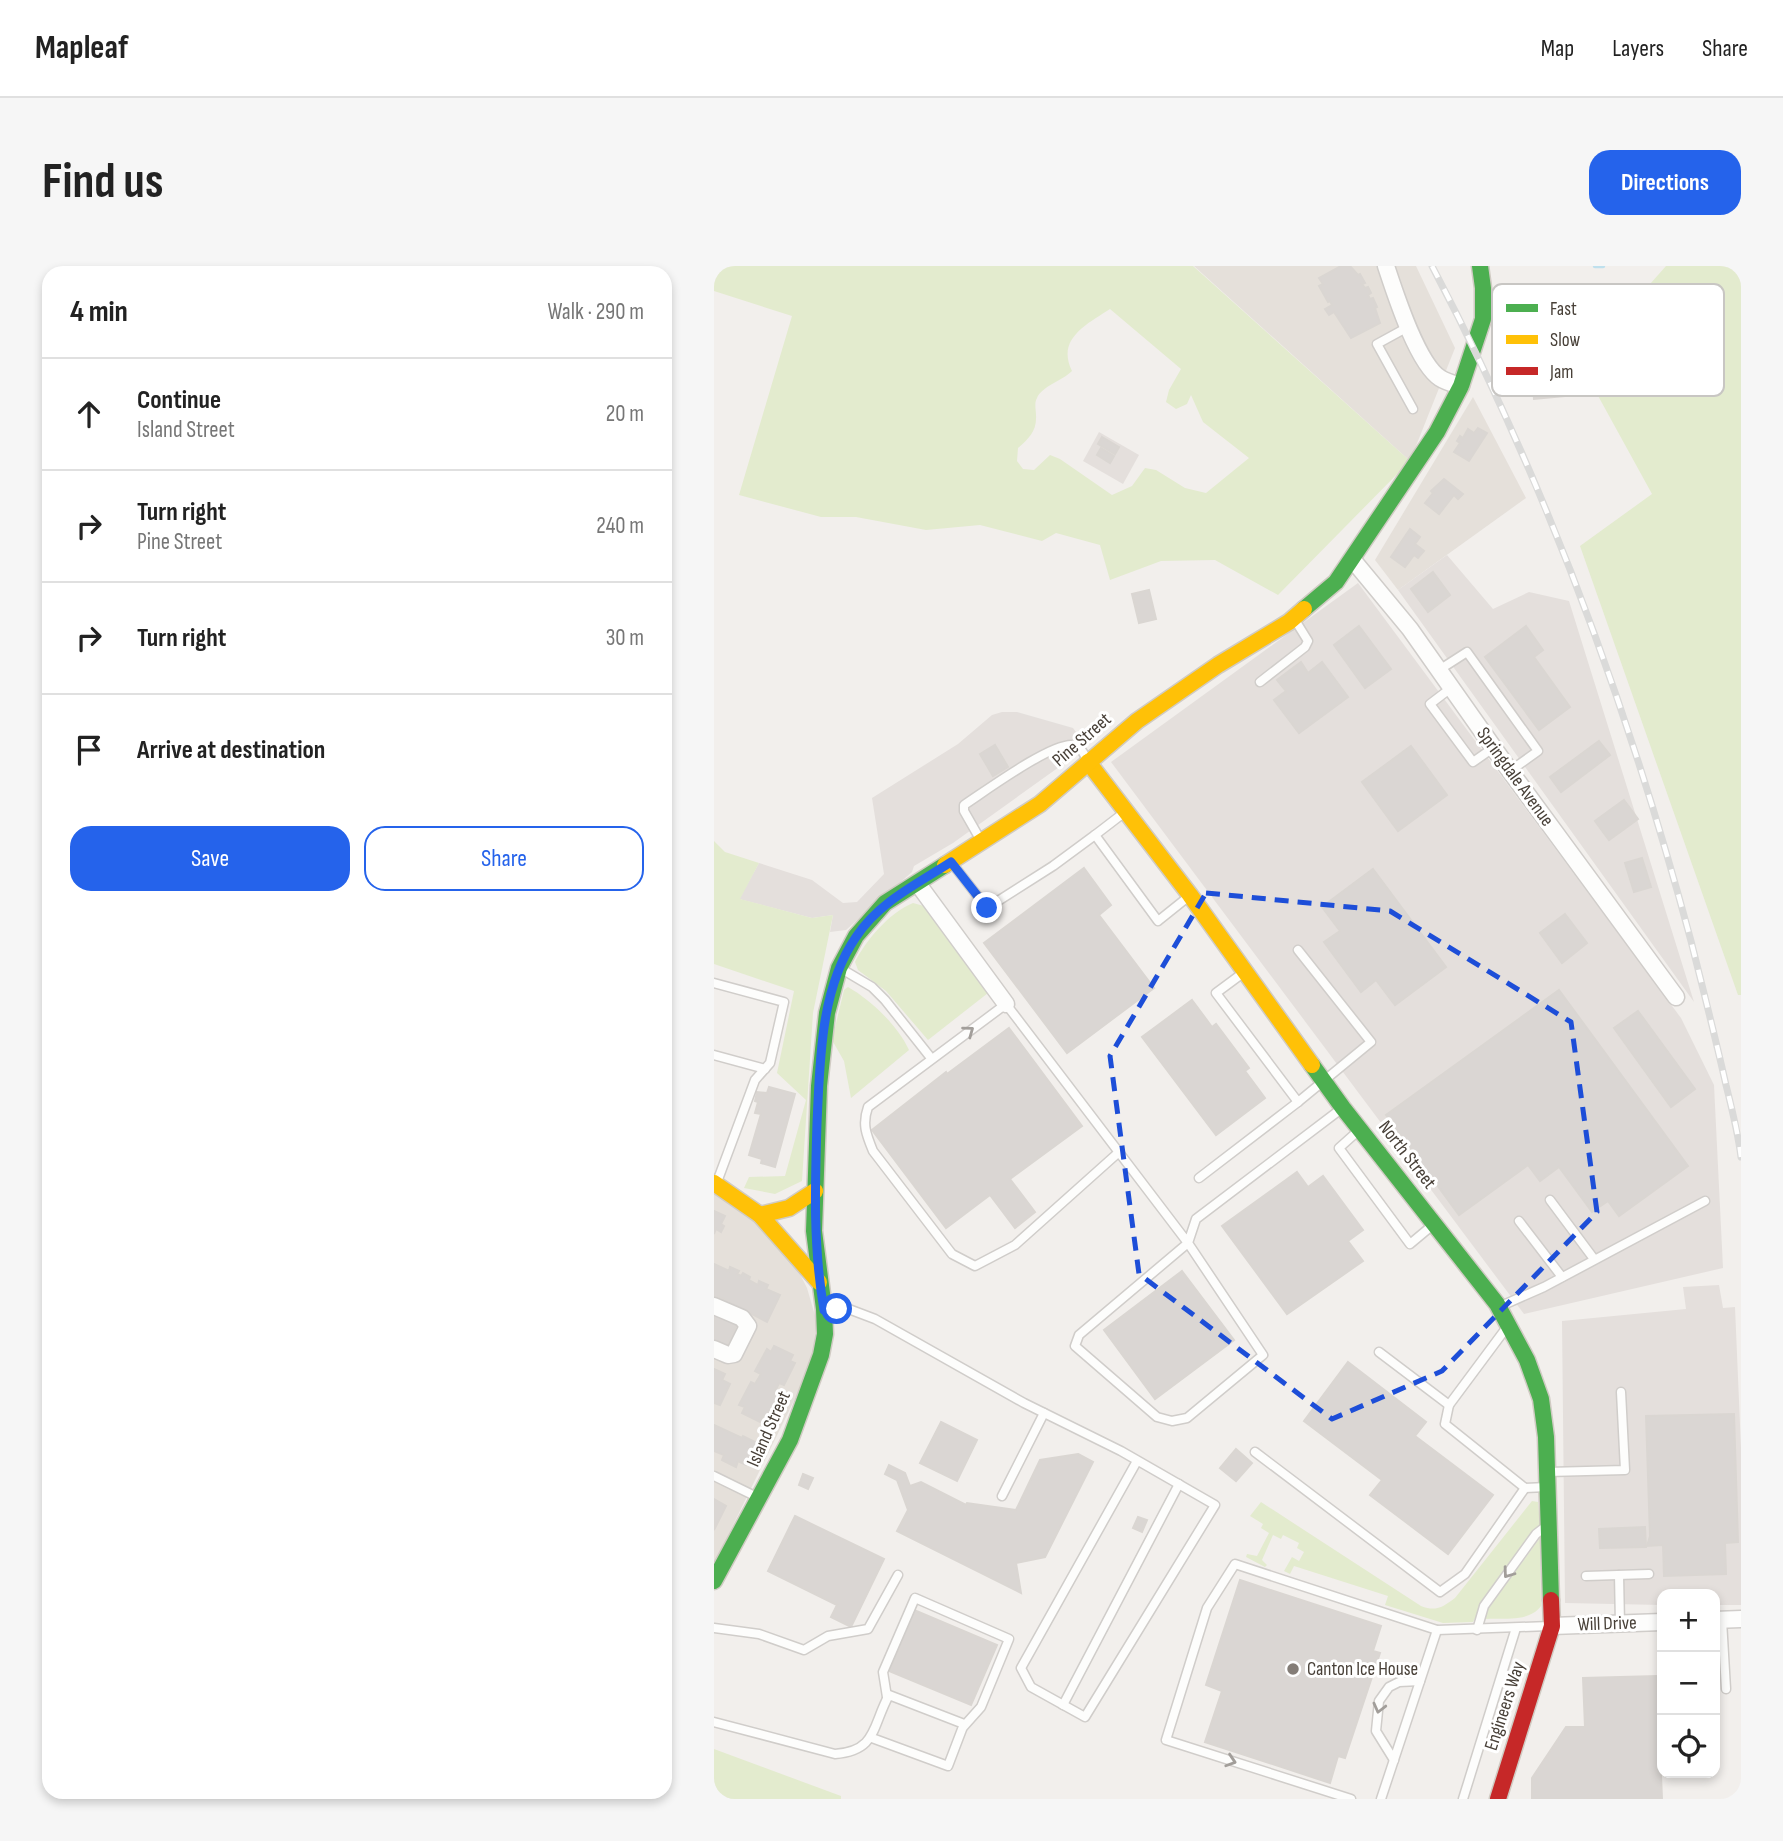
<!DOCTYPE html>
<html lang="en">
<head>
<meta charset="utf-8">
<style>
	:root { --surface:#fff; --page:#f6f6f6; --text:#222; --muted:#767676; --line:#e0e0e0; --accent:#2563eb }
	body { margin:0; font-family:"Sofia Sans Condensed",sans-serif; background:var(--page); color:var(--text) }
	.controls { position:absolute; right:21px; bottom:21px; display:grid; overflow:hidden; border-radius:14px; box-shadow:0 4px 10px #0003 }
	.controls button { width:63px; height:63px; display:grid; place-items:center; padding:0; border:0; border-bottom:2px solid var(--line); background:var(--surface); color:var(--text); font:35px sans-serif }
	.stop { position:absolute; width:21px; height:21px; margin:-16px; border:5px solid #2563eb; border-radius:50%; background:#fff }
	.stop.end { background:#2563eb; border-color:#fff; box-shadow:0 2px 7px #0008 }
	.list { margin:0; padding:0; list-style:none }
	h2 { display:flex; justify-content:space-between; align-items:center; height:91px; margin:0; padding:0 28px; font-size:30px }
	h2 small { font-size:23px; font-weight:400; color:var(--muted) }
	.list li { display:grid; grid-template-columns:46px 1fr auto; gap:21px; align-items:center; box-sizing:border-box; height:112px; padding:0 28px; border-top:2px solid var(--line) }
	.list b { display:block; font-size:26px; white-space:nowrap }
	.list p { margin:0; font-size:23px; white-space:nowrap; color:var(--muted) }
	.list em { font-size:23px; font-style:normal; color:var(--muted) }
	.actions { display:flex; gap:14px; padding:21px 28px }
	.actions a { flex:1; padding:16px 0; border:2px solid var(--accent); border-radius:21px; text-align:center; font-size:24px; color:var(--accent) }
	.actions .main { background:var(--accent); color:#fff }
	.icon { flex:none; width:38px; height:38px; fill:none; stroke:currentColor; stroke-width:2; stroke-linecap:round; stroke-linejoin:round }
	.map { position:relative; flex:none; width:1027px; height:1533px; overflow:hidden; border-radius:21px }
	header { display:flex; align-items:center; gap:42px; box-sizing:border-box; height:98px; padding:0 35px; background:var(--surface); border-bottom:2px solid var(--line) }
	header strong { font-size:33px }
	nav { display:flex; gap:38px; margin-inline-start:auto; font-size:24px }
	.intro { display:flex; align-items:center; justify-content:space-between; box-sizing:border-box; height:168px; padding:0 42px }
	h1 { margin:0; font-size:49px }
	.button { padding:18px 32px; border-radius:21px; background:var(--accent); color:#fff; font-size:24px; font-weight:700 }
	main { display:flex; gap:42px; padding:0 42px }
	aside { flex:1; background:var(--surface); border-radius:21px; box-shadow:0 4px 10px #0003 }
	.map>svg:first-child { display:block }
</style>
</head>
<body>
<header>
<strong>Mapleaf</strong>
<nav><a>Map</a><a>Layers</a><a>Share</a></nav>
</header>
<div class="intro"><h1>Find us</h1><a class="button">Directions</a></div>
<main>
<aside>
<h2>4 min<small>Walk · 290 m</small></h2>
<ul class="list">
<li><svg class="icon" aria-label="ahead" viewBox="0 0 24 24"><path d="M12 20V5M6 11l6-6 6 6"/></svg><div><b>Continue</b><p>Island Street</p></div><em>20 m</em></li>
<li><svg class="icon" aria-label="right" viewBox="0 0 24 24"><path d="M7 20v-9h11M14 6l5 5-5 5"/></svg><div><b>Turn right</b><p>Pine Street</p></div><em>240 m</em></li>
<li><svg class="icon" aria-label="right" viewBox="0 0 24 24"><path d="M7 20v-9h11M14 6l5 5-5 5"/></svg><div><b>Turn right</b></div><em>30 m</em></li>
<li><svg class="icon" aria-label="arrive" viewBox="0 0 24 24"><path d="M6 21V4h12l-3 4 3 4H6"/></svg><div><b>Arrive at destination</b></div></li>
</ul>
<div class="actions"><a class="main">Save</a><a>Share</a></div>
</aside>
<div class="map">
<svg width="1027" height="1533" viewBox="0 0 1027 1533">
	<rect width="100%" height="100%" fill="#f2efec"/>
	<!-- residential -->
	<g fill="#e5e0da">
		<path d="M480,0H702L741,82L696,195Z"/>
		<path d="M759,131L812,232L684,324L661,294Z"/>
		<path d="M0,928L35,950L83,1002L93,1022L102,1053L100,1082L94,1106L0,1298Z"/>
	</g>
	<!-- industrial -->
	<g fill="#e4dfdc">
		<path d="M385,166L425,189L409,218L369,195Z"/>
		<path d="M733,289L779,343L815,326L855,335L980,736L684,324Z"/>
		<path d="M644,317L967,752L1000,819L1009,1002L810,1048L397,496Z"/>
		<path d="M288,446H303L359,462L373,481L239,577L200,600L198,606L132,664L116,666L119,649L98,652L25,633L45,597L98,614L129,637L143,636L170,608L158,532L244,478L278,449Z"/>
		<path d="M1005,1019L1009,1042L1021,1041L1027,1182V1339H1001V1328H948V1339L851,1337L848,1055L972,1043L969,1021Z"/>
	</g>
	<!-- green -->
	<g fill="#e3ebce" fill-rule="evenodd">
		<path d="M0,0H479L696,195L564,329L501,294L447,295L396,314L386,279L342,267L328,275L266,259L212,264L142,251H107L25,229L78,50L0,25ZM396,43L467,103L455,124L452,136L462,143L473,138L477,129L489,156L535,192L492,227L471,222L442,204L431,202L418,220L398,229L346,193L336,189L320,204L309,203L303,195L304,182C315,172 323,165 322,149C322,144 320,137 323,132C328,120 348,115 358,105C342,73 373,58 396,43Z"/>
		<path d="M952,0H1027V729H1024L866,280L938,228L866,97Z"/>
		<path d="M0,575L11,586L45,597L26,633L98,652L119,649L99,747L88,915L61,928L30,922L35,911L71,910L92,834L63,807L80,725L0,698Z"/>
		<path d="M199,637L210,640L274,727L214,774L172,725L144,704L141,696C152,674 176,646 199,637Z"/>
		<path d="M134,721C157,734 184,760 195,784L137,832L130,795L118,774L130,724Z"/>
		<path d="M818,1235L824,1236L826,1259L776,1325L759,1356L729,1357L671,1339L674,1330L580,1300L576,1308L570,1305L578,1291L585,1295L590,1286L583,1282L585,1277L569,1269L567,1273L559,1269L548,1294L553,1299L551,1301L532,1291L533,1288L543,1290L555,1267L547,1262L549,1258L536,1250L547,1236L707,1340C722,1346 729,1341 741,1332Z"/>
		<path d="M826,1272L827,1340C816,1356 789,1352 771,1353L774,1343Z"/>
		<path d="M0,1483L127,1530V1533H0Z"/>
	</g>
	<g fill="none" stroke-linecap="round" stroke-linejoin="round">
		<!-- stream -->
		<path stroke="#bfe0ed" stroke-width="4.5" d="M881,0H889"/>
	</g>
	<!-- building -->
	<g fill="#dad6d3" stroke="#dad6d2" stroke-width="2">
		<path d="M627,0H636L644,9L646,8L651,17L648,18L651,22L654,21L657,27L654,29L656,33L659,32L663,41L661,42L666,57L637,72L620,46L615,49L611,43L618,39L616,35L614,36L605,20L609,18L605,12Z"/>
		<path d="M845,75L850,130L820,133L816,77Z"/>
		<path d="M764,162L773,167L755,195L740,186L746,177L743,175L746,170L749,172L754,163L760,167Z"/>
		<path d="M388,171L405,181L401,188L384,178Z"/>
		<path d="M387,182L400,190L396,197L383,189Z"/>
		<path d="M730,213L749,228L744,233L740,229L725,248L711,237L719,227L717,225Z"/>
		<path d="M696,263L706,271L701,278L710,285L704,292L700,289L691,301L677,291Z"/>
		<path d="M719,306L736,329L714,346L697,323Z"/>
		<path d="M435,324L442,353L425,357L418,328Z"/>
		<path d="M645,360L677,403L651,422L620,379Z"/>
		<path d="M812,360L829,384L820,391L856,441L825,464L771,391Z"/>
		<path d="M587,396L594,407L608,396L634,431L585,467L560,434L572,425L563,414Z"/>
		<path d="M885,475L896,489L847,526L836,511Z"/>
		<path d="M281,479L294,501L279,510L266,488Z"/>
		<path d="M697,480L733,529L684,565L648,516Z"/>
		<path d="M910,534L924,553L895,574L881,555Z"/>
		<path d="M928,592L937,621L920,626L911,597Z"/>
		<path d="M370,602L397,639L385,649L440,722L353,787L270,677Z"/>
		<path d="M659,603L732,701L681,739L662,714L647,726L610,676L626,665L608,641Z"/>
		<path d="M851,648L873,677L848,697L826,667Z"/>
		<path d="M845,724L974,900L905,950L894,935L878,946L845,901L826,915L814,899L745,949L672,849Z"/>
		<path d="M478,734L498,761L502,758L535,802L531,805L551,832L502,869L428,771Z"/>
		<path d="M924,745L981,823L957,841L900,762Z"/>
		<path d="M295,762L368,860L296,913L321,946L301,962L276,929L232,962L158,864L232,806L233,808Z"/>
		<path d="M55,821L81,828L61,901L47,897L48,893L35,889L47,848L41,847L44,836L41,835L43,826L53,827Z"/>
		<path d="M583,906L594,921L609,910L649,964L634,975L649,995L573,1048L508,960Z"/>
		<path d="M0,945L11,950L7,958L10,960L7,966L2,963L0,968Z"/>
		<path d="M0,998L15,1005L16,1001L25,1005L23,1008L27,1010L29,1007L36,1011L35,1014L44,1019L45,1015L54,1019L52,1023L66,1029L53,1056L4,1030L2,1033L0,1032Z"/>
		<path d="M468,1005L520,1074L441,1133L390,1064Z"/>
		<path d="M0,1047L23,1058L13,1081L0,1076Z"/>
		<path d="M60,1080L79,1089L76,1095L81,1097L70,1119L65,1117L60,1128L65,1130L54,1152L49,1150L46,1156L28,1147L31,1141L25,1139L37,1116L41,1118L47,1108L41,1105L53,1083L57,1086Z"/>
		<path d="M634,1096L712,1156L701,1170L779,1229L734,1288L656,1229L668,1214L590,1155Z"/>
		<path d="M0,1103L11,1108L8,1114L16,1118L6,1139L0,1137Z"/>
		<path d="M1020,1148L1024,1276L1011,1277L1012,1308L950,1310L949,1279L933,1280L936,1270L932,1150Z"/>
		<path d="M227,1156L263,1174L243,1215L206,1197Z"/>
		<path d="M0,1159L28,1172L29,1170L43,1177L32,1199L24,1195L22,1201L8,1194L10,1189L0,1185Z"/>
		<path d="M522,1183L538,1197L522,1215L506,1202Z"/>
		<path d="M364,1188L379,1196L331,1291L302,1297L307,1327L183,1265L194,1244L183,1214L171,1208L175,1199L191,1207L196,1220L207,1216L252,1239L253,1237L302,1244L326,1194Z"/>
		<path d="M89,1208L99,1212L94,1223L85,1219Z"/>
		<path d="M0,1233L12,1240L0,1264Z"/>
		<path d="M81,1250L170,1293L137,1361L117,1351L123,1339L54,1305Z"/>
		<path d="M424,1251L433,1254L428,1266L419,1262Z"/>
		<path d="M931,1261L932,1281L886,1282L885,1263Z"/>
		<path d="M526,1314L667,1360L659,1385L666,1387L631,1492L624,1490L616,1517L491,1476L508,1425L492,1419Z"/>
		<path d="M200,1344L283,1379L257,1439L175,1405Z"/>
		<path d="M943,1410L948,1533H818V1512L852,1461H871L869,1412Z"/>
	</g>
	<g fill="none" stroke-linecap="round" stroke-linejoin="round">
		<!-- lane casing -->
		<g stroke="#d0cdca" stroke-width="11">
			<g id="lane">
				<path d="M694,61L663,78L699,143"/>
				<path d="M725,404L753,386L824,485L796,505"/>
				<path d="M546,416L591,381L594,375L581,354"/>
				<path d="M737,422L716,438L759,496L779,482"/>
				<path d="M411,546L381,569L444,655L474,631"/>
				<path d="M266,573L250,545V539C270,526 338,476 359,479C367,480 370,488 373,494"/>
				<path d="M237,596L273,642L339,600L381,569"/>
				<path d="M126,702L158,721L171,734L217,792"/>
				<path d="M529,707L502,727L584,836L657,776L584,684"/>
				<path d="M0,717L70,736L56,797L41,814L3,916"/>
				<path d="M0,789L51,803"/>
				<path d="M644,865L625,882L696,978L720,958"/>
				<path d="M405,886L301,979L261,1000L238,988L159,885C152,868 148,858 154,841L292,738L474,977L365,1069L361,1080L443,1151L458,1155L473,1152L549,1089L474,977L482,953L627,843"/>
				<path d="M485,912L584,836"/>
				<path d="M836,934L880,993"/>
				<path d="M805,955L848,1011"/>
				<path d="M787,1040L830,1021L991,935"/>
				<path d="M110,1043L132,1042L161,1053L310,1137L407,1185L501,1239L371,1451L317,1421L307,1402L423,1195"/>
				<path d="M665,1086L735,1139L793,1061"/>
				<path d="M735,1139L731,1158L811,1222L833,1221"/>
				<path d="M541,1186L726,1326L751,1308L811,1222"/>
				<path d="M834,1206L911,1204L907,1126"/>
				<path d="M0,1210L45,1232"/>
				<path d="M288,1230L330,1147"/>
				<path d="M905,1309L906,1358"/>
				<path d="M872,1310L935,1308"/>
				<path d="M1008,1354L1012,1423"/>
				<path d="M0,1362L45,1368L90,1384L114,1370L154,1363L184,1309"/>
				<path d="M763,1364L770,1340L822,1268L831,1261"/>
				<path d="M173,1431L169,1406L201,1332L295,1373L267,1441L250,1460"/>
				<path d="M349,1439L465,1218"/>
				<path d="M0,1456L121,1488C163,1485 158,1460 175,1429L250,1458L234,1500L158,1472"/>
				<path d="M680,1494L662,1465L665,1435L675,1421L685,1416L706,1415"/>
				<path d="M637,1533L452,1474L493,1342L521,1298L723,1364L835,1360"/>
				<path d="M667,1533L723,1364"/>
				<path d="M749,1533L802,1362"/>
			</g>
		</g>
		<!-- street casing -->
		<g stroke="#d0cdca" stroke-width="19">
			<g id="street">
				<path d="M672,0C681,27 703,97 726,112C732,116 740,118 747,120"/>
				<path d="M638,293L696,363L796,505L962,731"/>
				<path d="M204,618L292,738"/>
				<path d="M0,1040L28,1052L34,1060L20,1088L14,1089L0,1083"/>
				<path d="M1001,1354L1027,1353"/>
				<path d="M838,1360L948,1356"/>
			</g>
		</g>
		<!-- fast casing -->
		<g stroke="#d0cbc3" stroke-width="19">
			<g id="fast">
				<path d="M590,343L622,316L723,166L747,120L769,53V22L766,0"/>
				<path d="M598,799L629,842L783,1038L813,1094L827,1133L832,1171L837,1334"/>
				<path d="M0,1315L76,1174L107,1089L111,1068L110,1043L100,965L105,820L113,747L125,702L142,670L171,637L231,599"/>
			</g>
		</g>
		<!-- slow casing -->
		<g stroke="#d0cbc3" stroke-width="19">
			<g id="slow">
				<path d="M374,496L476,629L598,799"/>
				<path d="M231,599L326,538L423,455L504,399L575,356L590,343"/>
				<path d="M0,917L46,949L105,1016"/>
				<path d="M46,949L75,942L101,925"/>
			</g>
		</g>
		<!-- jam casing -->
		<g stroke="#d0cbc3" stroke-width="19">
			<path id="jam" d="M784,1533L838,1360L837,1334"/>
		</g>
		<!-- lane -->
		<use href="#lane" stroke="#fdfdfc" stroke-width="8"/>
		<!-- street -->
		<use href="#street" stroke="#fdfdfc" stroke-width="16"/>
		<!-- fast -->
		<use href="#fast" stroke="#4caf50" stroke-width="16"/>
		<!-- slow -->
		<use href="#slow" stroke="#ffc107" stroke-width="16"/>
		<!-- jam -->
		<use href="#jam" stroke="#c62828" stroke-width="16"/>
		<!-- rail casing -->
		<g stroke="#dadad9" stroke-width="7">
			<path id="rail" d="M718,0C830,213 915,443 977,675C989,723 1001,770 1012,819C1018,843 1024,867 1027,891"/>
		</g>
		<!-- rail -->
		<use href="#rail" stroke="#fff" stroke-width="4.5" stroke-dasharray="13" stroke-linecap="butt"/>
	</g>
	<!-- one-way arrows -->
	<defs><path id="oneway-chevron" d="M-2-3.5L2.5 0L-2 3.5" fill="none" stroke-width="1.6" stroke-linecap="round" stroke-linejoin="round" transform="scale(1.75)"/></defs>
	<g stroke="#a29e9a">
		<use href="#oneway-chevron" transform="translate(255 765) rotate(-36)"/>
		<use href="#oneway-chevron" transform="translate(794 1307) rotate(126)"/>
		<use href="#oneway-chevron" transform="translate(665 1442) rotate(104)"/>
		<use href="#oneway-chevron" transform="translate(517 1495) rotate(18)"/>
	</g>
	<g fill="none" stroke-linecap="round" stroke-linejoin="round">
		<!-- route -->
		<path stroke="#2563eb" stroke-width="9" d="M123,1043L110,1044C99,981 101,920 103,857C106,796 106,723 142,671C165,636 203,618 237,596L273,642"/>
	</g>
	<!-- marked area -->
	<path fill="none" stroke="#1d4ed8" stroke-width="5" stroke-dasharray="14 9" stroke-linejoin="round" d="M492,627L676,645L857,756L883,946L728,1105L618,1153L425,1008L396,790Z"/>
	<!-- markers -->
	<circle fill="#847d77" stroke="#fff" stroke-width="2.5" cx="579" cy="1403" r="7"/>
	<g text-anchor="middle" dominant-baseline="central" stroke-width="6" stroke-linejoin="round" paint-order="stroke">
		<!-- street labels -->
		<g font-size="19" fill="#484038" stroke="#fff">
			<text transform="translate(368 474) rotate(-41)">Pine Street</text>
			<text transform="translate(801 511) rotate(54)">Springdale Avenue</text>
			<text transform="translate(693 889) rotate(52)">North Street</text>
			<text transform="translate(55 1163) rotate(-66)">Island Street</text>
			<text transform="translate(893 1358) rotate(-2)">Will Drive</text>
			<text transform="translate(791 1440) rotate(-72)">Engineers Way</text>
		</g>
		<!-- poi labels -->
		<g font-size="19" fill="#484038" stroke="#fff" text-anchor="start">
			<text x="593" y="1403">Canton Ice House</text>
		</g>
	</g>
	<!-- legend -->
	<rect x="778" y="18" width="232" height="112" rx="10" fill="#fff" stroke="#c8c6c3" stroke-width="2"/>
	<rect x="792" y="38" width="32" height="8" fill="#4caf50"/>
	<rect x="792" y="69" width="32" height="9" fill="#ffc107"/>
	<rect x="792" y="101" width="32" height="8" fill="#c62828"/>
	<g font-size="19" fill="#484038">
		<text x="836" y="49">Fast</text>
		<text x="836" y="80">Slow</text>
		<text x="836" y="112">Jam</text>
	</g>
</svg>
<div class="controls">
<button>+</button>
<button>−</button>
<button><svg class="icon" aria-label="locate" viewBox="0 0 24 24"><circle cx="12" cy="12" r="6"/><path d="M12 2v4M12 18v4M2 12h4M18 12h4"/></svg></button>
</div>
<div class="stop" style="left:123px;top:1043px"></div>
<div class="stop end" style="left:273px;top:642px"></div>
</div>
</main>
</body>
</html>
